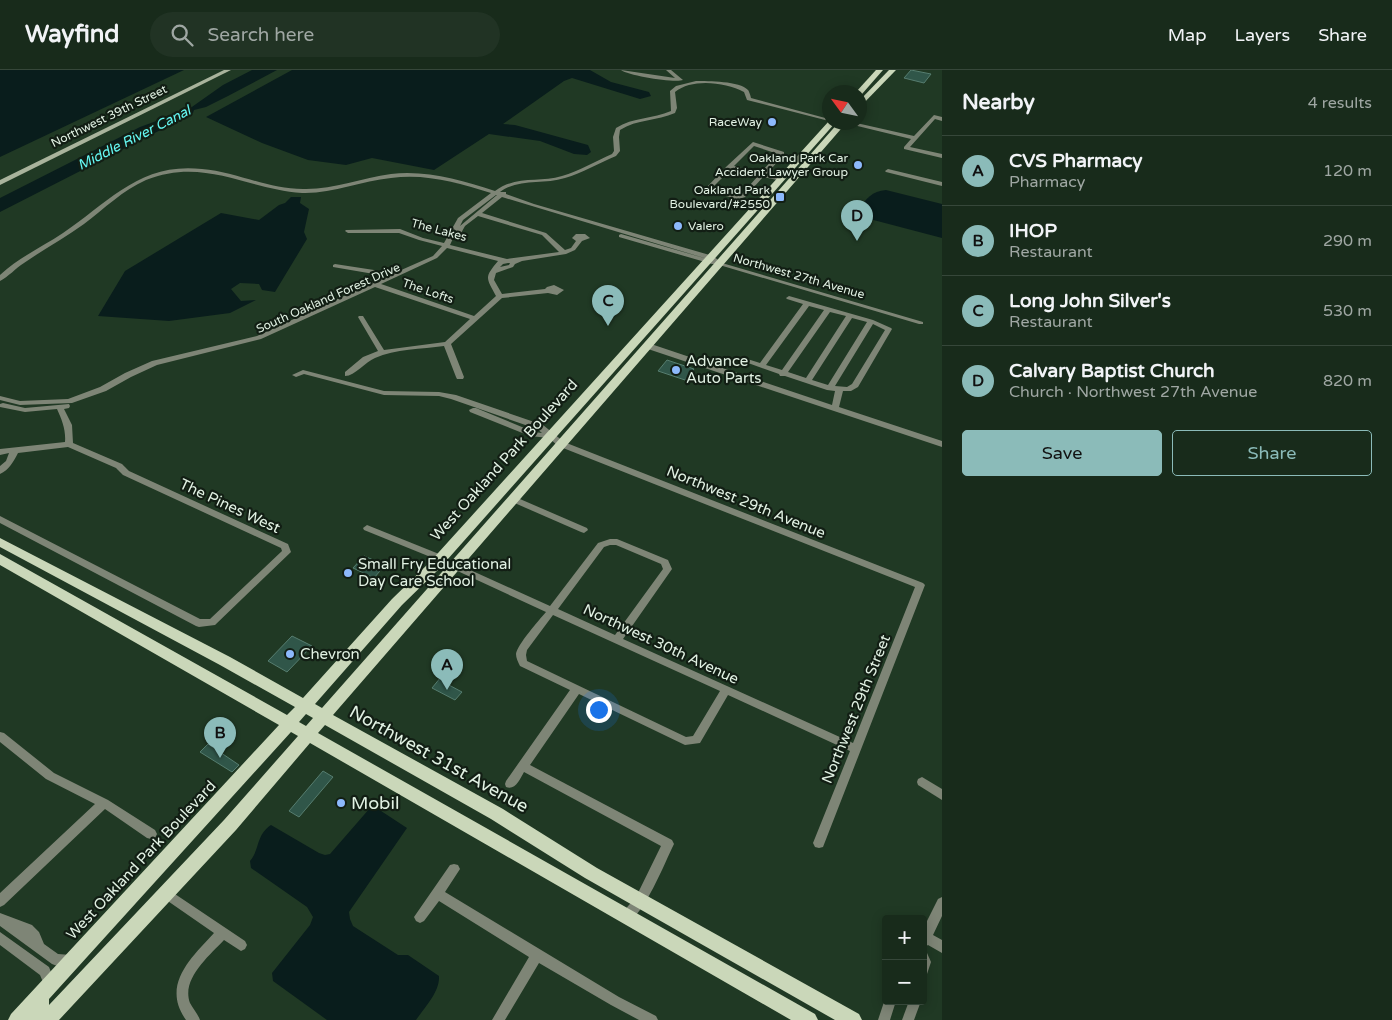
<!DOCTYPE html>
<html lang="en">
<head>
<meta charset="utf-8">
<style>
	:root { --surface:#182b1b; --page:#213324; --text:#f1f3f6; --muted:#9fa7a3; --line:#36473a; --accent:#8bbbb9 }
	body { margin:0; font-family:"Varela Round",sans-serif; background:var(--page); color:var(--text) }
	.controls { position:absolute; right:15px; bottom:15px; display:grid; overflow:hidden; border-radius:5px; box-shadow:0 2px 12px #0003 }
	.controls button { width:45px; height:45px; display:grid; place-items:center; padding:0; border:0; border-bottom:1px solid var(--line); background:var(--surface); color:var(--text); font:25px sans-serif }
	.compass { position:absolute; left:822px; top:15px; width:45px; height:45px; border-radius:50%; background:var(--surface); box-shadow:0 2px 12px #0003; rotate:303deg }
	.you { position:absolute; left:598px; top:639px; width:18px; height:18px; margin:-12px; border:4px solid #fff; border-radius:50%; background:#1a73e8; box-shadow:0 0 0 8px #1a73e833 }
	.badge { display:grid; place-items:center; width:32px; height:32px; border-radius:50%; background:var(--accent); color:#111; font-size:16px; font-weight:700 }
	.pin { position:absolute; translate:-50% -41px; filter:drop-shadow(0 1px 2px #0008) }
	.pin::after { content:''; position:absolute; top:26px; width:18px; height:15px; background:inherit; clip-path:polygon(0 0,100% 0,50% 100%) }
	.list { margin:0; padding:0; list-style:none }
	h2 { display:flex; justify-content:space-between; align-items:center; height:65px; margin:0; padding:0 20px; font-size:21px }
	h2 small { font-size:16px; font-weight:400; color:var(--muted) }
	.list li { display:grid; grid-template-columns:32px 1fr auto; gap:15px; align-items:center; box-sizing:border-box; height:70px; padding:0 20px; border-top:1px solid var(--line) }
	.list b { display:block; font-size:19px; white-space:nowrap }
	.list p { margin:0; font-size:16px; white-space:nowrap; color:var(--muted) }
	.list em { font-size:16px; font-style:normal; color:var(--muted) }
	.actions { display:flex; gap:10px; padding:15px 20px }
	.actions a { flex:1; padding:11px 0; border:1px solid var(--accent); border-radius:5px; text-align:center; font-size:18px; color:var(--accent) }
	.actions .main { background:var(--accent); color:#111 }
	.icon { flex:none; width:28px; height:28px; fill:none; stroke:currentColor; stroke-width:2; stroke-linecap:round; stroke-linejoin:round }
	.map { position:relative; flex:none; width:942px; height:950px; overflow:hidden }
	header { display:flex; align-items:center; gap:30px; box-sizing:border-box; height:70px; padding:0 25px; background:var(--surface); border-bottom:1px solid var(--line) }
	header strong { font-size:24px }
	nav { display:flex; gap:28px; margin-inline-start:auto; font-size:18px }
	.search { width:350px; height:45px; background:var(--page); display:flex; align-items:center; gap:12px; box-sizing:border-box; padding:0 18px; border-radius:28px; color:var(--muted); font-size:19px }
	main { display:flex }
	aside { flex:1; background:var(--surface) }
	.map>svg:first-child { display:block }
</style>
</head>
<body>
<header>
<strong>Wayfind</strong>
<div class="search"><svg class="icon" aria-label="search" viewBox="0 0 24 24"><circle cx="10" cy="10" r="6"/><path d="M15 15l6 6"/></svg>Search here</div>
<nav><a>Map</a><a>Layers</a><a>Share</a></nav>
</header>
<main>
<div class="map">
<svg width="942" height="950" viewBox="0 0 942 950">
	<rect width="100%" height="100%" fill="#203924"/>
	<!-- water -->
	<g fill="#091d1c">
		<path d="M0,0H184L0,87Z"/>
		<path d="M252,0H277L228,26L206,37L194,40L193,43L186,47L0,142V128L140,57L189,39L223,15Z"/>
		<path d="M292,0H590L611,12L649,22L651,26L640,29L572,8L564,11L503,54L515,55L588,75L591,82L587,85L574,84L540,71L489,64L434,100L372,88L346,95L308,90L262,73L206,47Z"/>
		<path d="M886,120L942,134V168L862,147L858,140C866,129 872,121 886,120Z"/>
		<path d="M291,127H301L300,133L309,139L304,162L307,169L275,222L262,220L259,214L240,213L231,219L241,231L256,230L230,243L169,251L98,246L125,201L221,143L259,150L279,135L285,133Z"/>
		<path d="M370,738L378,739L407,758L349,842L350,849L353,856L398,885H408L439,906C440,922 424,938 416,950H327L273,911L272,903L310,855L313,847L307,837L251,798L250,791C260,779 256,765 271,755L319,783L325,785L330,784Z"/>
	</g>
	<!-- building -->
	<g fill="#305649" stroke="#567d6f">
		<path d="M911,0L931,4L924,13L904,8Z"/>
		<path d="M667,290L694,299L685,310L658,301Z"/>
		<path d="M364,486L385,495L374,508L353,498Z"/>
		<path d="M292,566L312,576L287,602L268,591Z"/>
		<path d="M441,607L449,611L447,614L462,622L455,630L432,618Z"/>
		<path d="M208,674L239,695L232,702L200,682Z"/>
		<path d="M323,701L333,707L299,747L289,741Z"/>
	</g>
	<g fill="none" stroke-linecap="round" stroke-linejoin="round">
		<!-- street -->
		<g fill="#7e8576" fill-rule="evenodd">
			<path d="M621,0L675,8L666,0H671L683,10C675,13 629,6 621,0Z"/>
			<path d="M696,11C708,11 740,11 748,20C749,21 751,27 751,28L829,49V51L747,30L744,22C725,12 692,8 675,22L677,38L675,43C657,51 637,49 620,60L619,67L620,81L616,86C599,93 582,103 565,108C543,115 519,108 500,122H506V124L534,134L713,186L722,193L923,252V254H919L716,194H712L619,167V165L621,164L711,190L502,127L482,143L546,163L565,180L571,178L576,171L572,168L576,164H585L590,168L582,171L575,180L566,184L522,191L515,194L513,197L496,203L494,210L502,224L545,219L547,217L554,215L564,220L557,225L548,223L502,228L451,274L464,307L463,309H457L456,307L444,276C422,279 395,279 375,288C365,292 355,306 345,306V302L363,287L378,281L358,247L359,246H363L384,280L445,272L470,249L375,217L261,269L157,295L131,307L106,321L72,333L20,335L0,330V326L20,331L68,329L100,317L125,303L152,291L257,266L370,214L371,213L374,212L433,186L442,176L419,170L399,163H348L345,161L346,160L400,159L423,168L444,173L458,148L491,123C459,113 425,103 391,108C361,111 332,124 302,123C246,119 204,87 146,110C123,120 104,139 84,154C65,168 44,179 24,193C16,198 8,207 0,211V205C18,188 42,177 63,163C109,132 140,92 202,99C237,102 270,120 306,119C335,119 362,108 391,104C427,100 461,110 495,121C516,105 539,113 562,106C579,101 596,91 612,84L614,81L613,67L616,58C633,47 653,49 671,41L670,21L676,16ZM496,125H497L460,156L463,150ZM478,146L542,165L559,182L507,189L450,175L455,164L460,165L465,156ZM447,178L498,191C484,208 486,207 496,226L474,246L381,214L437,188ZM508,193H510L509,195L500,197L503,194Z"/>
			<path d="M934,45L942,47V51L935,49L910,77L942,84V88L904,79V77L911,69L841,52H852L914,66Z"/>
			<path d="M753,72L784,82V84L766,105L782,109V111L763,107L745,127L743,128L736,129L706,120V118L727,96ZM754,76L778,84L760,103L734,96ZM731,99L758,106L741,125H736L712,118Z"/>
			<path d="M888,99L942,112V116L886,102L885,101Z"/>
			<path d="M335,194L374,200L377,202L374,204L333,197V195Z"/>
			<path d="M789,226L873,250L891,258L892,259L858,317L851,321H843L839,337L942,371V377L645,278L644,276L645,274H651L832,335L835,321L827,320L785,306H780L779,304L737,289L741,287L760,293L803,234L787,229L786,228ZM809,236L824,240L782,300L766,295ZM830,242L846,246L806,308L788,302ZM852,248L867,252L828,315L812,310ZM873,254L885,260L852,314L847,317L835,316Z"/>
			<path d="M303,300L384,321L439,322L456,325L543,355L564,372L923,513L925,515L823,777L819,778L815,777L813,773L850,681L728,625L700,673L685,675L579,624L530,695L672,770L674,774C665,792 644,846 626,853L622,851L620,847L622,843L636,827L661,776L524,702C520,709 515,721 506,717L505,714L506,711L570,620L520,596C518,592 516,588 516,584C517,575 539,550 546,542L451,498L450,496L451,494H457L550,536L598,473L610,469H617L668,490L672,499L623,569L853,673L915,517L558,376L549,368L530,366L470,342L469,340L473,338H476L534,362L542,363L537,359L451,329L439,326L384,325L304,304L296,307L292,305ZM610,475H616L661,494L663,499L615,565L558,539L604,477ZM553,545L720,621L693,666L686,667L527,591L526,585L527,580Z"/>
			<path d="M3,333L25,338L69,334L70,336L69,338L64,339L72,355L73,373L122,394L129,401L288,474L291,482L215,555L199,557L196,556L0,453V446L200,549H210L282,481L281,478L123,405L116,398L68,377L18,383C14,391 9,400 0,404V396L6,391L9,383L0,385V379L65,372C66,360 62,350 57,339L25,342L0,337V334Z"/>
			<path d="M513,426L587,458L588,460L584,463L581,462L510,431L509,429L510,427Z"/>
			<path d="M367,455L444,486L445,488L441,491L438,490L364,460L363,458Z"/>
			<path d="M0,662L4,663L54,703L108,730L155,760L157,764L155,768L151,769L147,768L105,739L4,835L0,837V823L95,734L46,709L0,672Z"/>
			<path d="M922,707L942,719V730L918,715L917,712L918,709Z"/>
			<path d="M454,794L458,795L460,799L445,822L619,927L656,946L658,950H639L611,935L539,893L505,950H492L529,887L439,831L424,851L420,853L416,851L414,847L450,795Z"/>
			<path d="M166,818L245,871L247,875L245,879L241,881L224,870C209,886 181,909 190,933C193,939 198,944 200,950H186C161,915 191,888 214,863L162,827L160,823L162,819Z"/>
			<path d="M942,827V846L933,865L942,870V883L928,875L923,878V859L938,829Z"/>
			<path d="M0,843L32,855L39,862L44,874L58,884L71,885L75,887L77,891L75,895C68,898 59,897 52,894L0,856Z"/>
			<path d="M0,862L49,897L56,915L54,919L50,921L46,919L40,905L0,875Z"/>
			<path d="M923,881L927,883L931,892L927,904L923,906Z"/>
			<path d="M886,926V931H896L890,950H878Z"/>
			<path d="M909,931H921L914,950H902Z"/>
		</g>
		<!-- secondary -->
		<path fill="#a9b39c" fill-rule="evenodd" d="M224,0H231L0,115V110Z"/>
		<!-- primary -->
		<g fill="#cad7b9" fill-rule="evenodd">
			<path d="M876,0H883L862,24L856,22Z"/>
			<path d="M889,0H896L859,38V31Z"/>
			<path d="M829,51L836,52L439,499L402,535L315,634L322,638L839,52H847L333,645L503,739L597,798L859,944L862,950H835L585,808L491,749L325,655L318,663L815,944L818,950H791L310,673L236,760L59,950H8L11,944L279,655L0,495V484L287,645L295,637L220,595L0,477V468L230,587L303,628L392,529L429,493ZM306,644L313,648L306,656L299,652ZM291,662L298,666L224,750L49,935V929Z"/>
		</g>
	</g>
	<!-- markers -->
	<g fill="#8db9fc" stroke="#121e14" stroke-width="2">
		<circle cx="772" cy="52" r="5"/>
		<circle cx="858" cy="95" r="5"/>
		<rect x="775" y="122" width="10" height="10" rx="2.5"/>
		<circle cx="678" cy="156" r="5"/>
		<circle cx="676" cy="300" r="5"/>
		<circle cx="348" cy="503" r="5"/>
		<circle cx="290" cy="584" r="5"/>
		<circle cx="341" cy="733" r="5"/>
	</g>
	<g text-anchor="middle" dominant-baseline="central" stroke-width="4.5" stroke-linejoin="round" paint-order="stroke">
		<!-- far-street labels -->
		<g font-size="12" fill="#e1f1e3" stroke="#121e14">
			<text transform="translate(109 46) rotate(-26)">Northwest 39th Street</text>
			<text transform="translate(439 160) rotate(15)">The Lakes</text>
			<text transform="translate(799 206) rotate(16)">Northwest 27th Avenue</text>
			<text transform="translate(428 221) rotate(19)">The Lofts</text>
			<text transform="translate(328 228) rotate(-24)">South Oakland Forest Drive</text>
		</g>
		<!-- far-poi labels -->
		<g font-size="12" fill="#e1f1e3" stroke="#121e14" text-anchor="end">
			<text x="762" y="52">RaceWay</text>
			<text x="848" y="88">Oakland Park Car<tspan x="848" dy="14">Accident Lawyer Group</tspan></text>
			<text x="770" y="120">Oakland Park<tspan x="770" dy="14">Boulevard/#2550</tspan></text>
			<text x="688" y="156" text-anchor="start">Valero</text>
		</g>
		<!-- far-water labels -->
		<g font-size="14" font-style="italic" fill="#65f9f4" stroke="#121e14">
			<text transform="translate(134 68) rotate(-27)">Middle River Canal</text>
		</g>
		<!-- poi labels -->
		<g font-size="15" fill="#e1f1e3" stroke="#121e14" text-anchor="start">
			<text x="686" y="291">Advance<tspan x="686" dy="17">Auto Parts</tspan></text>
			<text x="358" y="494">Small Fry Educational<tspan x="358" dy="17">Day Care School</tspan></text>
			<text x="300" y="584">Chevron</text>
		</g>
		<!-- street labels -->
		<g font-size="15" fill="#e1f1e3" stroke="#121e14">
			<text transform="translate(504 390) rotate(-48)">West Oakland Park Boulevard</text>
			<text transform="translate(746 432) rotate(22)">Northwest 29th Avenue</text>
			<text transform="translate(230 436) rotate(25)">The Pines West</text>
			<text transform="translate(661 574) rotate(25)">Northwest 30th Avenue</text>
			<text transform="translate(856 639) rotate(-68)">Northwest 29th Street</text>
			<text transform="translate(141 790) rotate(-47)">West Oakland Park Boulevard</text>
		</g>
		<!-- near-street labels -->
		<g font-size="18" fill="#e1f1e3" stroke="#121e14">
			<text transform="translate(439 689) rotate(29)">Northwest 31st Avenue</text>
		</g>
		<!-- near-poi labels -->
		<g font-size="18" fill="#e1f1e3" stroke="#121e14" text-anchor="start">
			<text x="351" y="733">Mobil</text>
		</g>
	</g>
</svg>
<div class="controls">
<button>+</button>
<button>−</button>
</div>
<svg class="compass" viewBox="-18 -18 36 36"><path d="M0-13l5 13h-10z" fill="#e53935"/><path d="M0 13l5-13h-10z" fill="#9fa7a3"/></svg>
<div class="you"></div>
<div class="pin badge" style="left:447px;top:620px">A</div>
<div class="pin badge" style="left:220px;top:688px">B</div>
<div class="pin badge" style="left:608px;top:256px">C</div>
<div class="pin badge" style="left:857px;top:171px">D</div>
</div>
<aside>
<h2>Nearby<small>4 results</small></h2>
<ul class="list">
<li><span class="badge">A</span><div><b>CVS Pharmacy</b><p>Pharmacy</p></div><em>120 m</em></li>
<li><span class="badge">B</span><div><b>IHOP</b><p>Restaurant</p></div><em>290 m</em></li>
<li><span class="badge">C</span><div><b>Long John Silver's</b><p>Restaurant</p></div><em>530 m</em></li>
<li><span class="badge">D</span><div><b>Calvary Baptist Church</b><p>Church · Northwest 27th Avenue</p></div><em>820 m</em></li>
</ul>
<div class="actions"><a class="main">Save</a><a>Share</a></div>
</aside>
</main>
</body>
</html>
